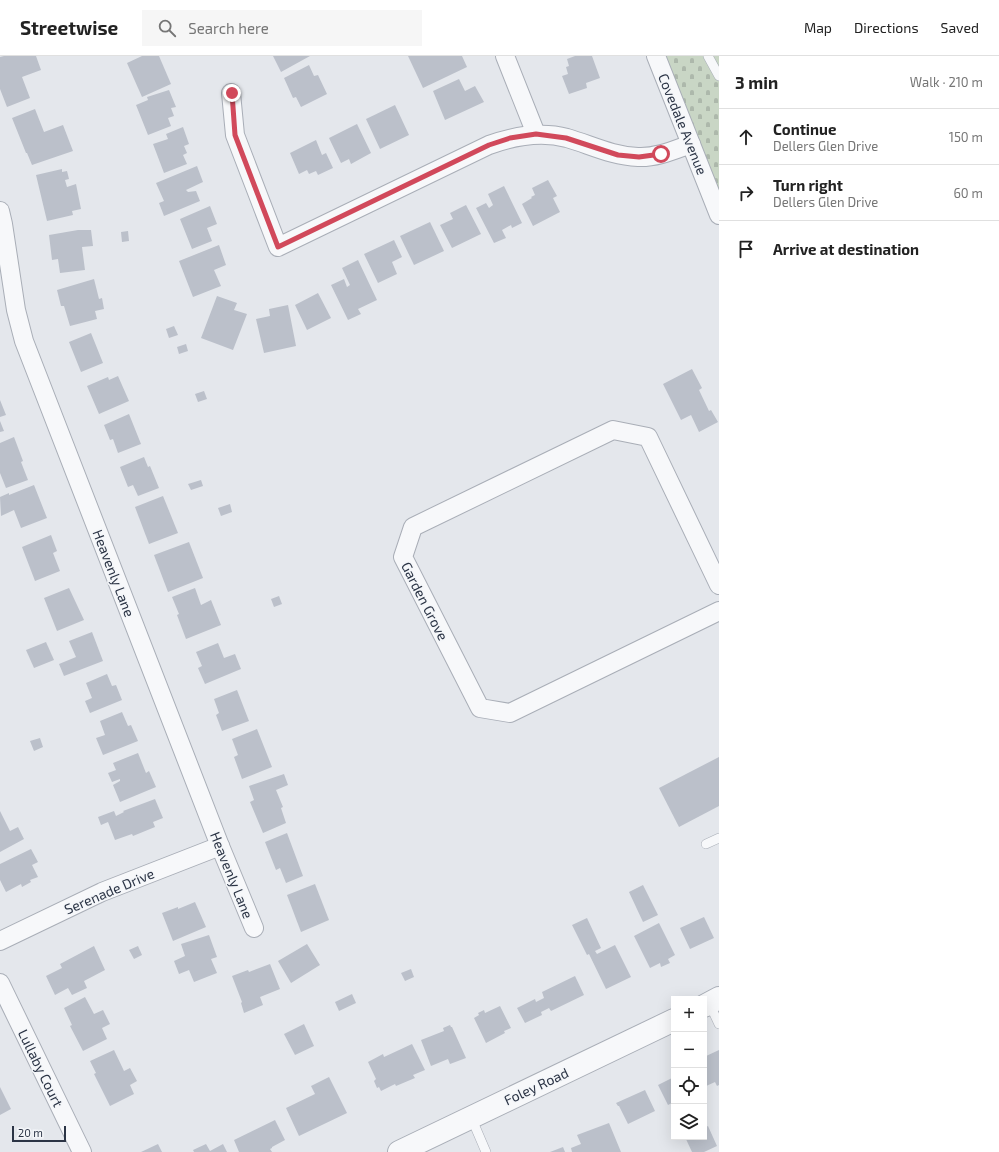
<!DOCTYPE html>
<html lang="en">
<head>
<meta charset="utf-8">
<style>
	:root { --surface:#fff; --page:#f6f6f6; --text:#222; --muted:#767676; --line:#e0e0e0 }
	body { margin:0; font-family:"Exo 2",sans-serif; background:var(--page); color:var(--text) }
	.controls { position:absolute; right:12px; bottom:12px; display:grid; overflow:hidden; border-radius:0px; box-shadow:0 4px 16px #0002 }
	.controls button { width:36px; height:36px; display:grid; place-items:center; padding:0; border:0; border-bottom:1px solid var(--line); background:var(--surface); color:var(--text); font:20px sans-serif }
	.scale { position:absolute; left:12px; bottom:10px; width:54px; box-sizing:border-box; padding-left:4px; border:2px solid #2b3445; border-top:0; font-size:11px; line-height:14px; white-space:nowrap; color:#2b3445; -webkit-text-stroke:3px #f4f6f9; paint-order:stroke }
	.stop { position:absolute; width:12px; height:12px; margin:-9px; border:3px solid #d1495b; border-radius:50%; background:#fff }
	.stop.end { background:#d1495b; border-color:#fff; box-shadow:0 1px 4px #0008 }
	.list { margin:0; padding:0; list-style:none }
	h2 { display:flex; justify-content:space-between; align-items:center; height:52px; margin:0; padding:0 16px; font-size:17px }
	h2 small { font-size:13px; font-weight:400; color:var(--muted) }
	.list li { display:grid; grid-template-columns:26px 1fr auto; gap:12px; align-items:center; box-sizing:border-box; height:56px; padding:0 16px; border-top:1px solid var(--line) }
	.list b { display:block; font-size:15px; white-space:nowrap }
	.list p { margin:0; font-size:13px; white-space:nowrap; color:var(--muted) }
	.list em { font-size:13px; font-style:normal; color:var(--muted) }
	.icon { flex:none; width:22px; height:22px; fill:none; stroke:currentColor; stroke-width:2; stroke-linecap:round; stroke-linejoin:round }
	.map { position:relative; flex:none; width:719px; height:1096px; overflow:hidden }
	header { display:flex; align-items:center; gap:24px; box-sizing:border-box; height:56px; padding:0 20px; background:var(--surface); border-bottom:1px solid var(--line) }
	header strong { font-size:19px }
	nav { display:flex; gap:22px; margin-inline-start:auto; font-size:14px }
	.search { width:280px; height:36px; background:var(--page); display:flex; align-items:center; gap:10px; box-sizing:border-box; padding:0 14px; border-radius:0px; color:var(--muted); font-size:15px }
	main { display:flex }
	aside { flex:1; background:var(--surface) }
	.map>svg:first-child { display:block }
</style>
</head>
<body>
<header>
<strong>Streetwise</strong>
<div class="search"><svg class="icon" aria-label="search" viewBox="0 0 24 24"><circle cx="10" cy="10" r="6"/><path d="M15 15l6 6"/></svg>Search here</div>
<nav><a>Map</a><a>Directions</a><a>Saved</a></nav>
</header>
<main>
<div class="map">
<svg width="719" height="1096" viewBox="0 0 719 1096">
	<defs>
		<pattern id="cemetery-stones" width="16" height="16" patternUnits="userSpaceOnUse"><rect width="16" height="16" fill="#c9d6c5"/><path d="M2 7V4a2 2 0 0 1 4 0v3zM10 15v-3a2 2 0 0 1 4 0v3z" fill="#adb8ab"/></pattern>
	</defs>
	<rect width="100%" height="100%" fill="#e4e7ec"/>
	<!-- cemetery -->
	<path fill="url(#cemetery-stones)" d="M656,0H719V159Z"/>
	<!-- building -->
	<g fill="#bbc0ca">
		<path d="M4,0H36L41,14L22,21L30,42L7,51L0,33V1Z"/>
		<path d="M142,0H159L171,28L142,41L127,7Z"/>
		<path d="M273,0H310L281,16Z"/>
		<path d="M408,0H462L467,11L423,32Z"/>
		<path d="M575,0H592L600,22L586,27L587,32L569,38L562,20L568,18L566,11L569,10L567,3Z"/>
		<path d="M309,9L314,20L318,19L327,38L301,51L296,41L293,42L284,22Z"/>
		<path d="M459,23L465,35L475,30L484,46L445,64L433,35Z"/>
		<path d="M169,34L176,51L171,52L174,60L168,62L171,70L148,79L136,49L148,44L147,41Z"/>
		<path d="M395,49L409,79L380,93L366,63Z"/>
		<path d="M35,53L44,76L63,69L73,95L32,109L27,97H26L12,62Z"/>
		<path d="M357,68L371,97L351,108L349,103L341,107L329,82Z"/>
		<path d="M183,71L189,88L184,90L187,97L183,99L187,108L164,117L153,88L168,83L166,78Z"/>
		<path d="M316,84L322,99L326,97L333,112L318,119L316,115L309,118L307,114L299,118L290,97Z"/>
		<path d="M197,110L203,126L186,134L188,136L196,135L200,145L164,160L159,147L164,145L156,127Z"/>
		<path d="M62,113V116L67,115L69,123L65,124L67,131L76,128L81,153L72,155L73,159L47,165L36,119Z"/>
		<path d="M548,124L557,140L553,142L560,156L533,170L522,148L532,142L531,141L535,139L532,132Z"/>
		<path d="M504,130L522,167L512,172L511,169L502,174L506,182L494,187L476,152L486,147L489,152L493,149L488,138Z"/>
		<path d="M466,149L481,178L452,192L440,169L453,163L450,157Z"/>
		<path d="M210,150L217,168L207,172L212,185L192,193L180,163Z"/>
		<path d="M430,166L444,195L414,209L400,180Z"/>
		<path d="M78,174H91L93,190L82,191L85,214L60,217L58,203L52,204L49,179Z"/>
		<path d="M128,175L129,185L122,186L121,176Z"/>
		<path d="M394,184L402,201L392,206L397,218L378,227L364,198Z"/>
		<path d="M219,189L226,209L214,214L221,230L193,241L179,205Z"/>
		<path d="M358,204L377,244L358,253L361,258L348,264L331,229L344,223L347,231L350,229L342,212Z"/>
		<path d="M94,223L99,243L102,242L104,253L95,255L97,263L70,270L64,250H61L57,234Z"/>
		<path d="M318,237L331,262L307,274L295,249Z"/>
		<path d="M217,240L237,247L234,254L247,258L233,294L201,282Z"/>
		<path d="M288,249L296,290L264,297L256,263L270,260L269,253Z"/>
		<path d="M174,270L178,279L169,282L166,273Z"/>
		<path d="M91,277L103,307L81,316L69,286Z"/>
		<path d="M186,288L188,295L179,298L177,291Z"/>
		<path d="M692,313L702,332L699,334L709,355L711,354L718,366L699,376L691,359L681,364L663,328Z"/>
		<path d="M118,320L129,345L99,358L87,330L108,321L109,324Z"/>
		<path d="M204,335L207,343L198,346L195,338Z"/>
		<path d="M0,344L6,359L0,361Z"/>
		<path d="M129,358L141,388L118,397L113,383L110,384L104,369Z"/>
		<path d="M0,365L4,375L0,376Z"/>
		<path d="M14,381L23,405L21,406L28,424L6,432L0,417V387Z"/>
		<path d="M144,401L148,411L150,410L159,432L138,440L133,429L128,431L120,411Z"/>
		<path d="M201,424L203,430L191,434L188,428Z"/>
		<path d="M34,429L47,462L21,472L14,454L1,460L0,441L9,437V439Z"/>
		<path d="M163,440L178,477L149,488L135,451Z"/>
		<path d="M230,448L232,456L221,460L218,452Z"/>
		<path d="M51,479L57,495L53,497L60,515L35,525L22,491Z"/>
		<path d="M189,486L203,522L168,536L154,499Z"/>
		<path d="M69,532L84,564L57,575L44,542Z"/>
		<path d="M195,532L201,549L211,544L221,569L186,583L177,559L179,558L172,541Z"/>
		<path d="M279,540L282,548L274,551L271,543Z"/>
		<path d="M92,576L103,605L64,620L59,608L76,601L69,585Z"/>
		<path d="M46,586L54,604L34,612L26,594Z"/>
		<path d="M218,587L224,602L235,598L241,613L205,628L198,612L202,610L196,596Z"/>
		<path d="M107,618L112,630L116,629L122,644L90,657L85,645L92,642L86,627Z"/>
		<path d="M237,634L249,665L222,675L216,659L219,657L214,643Z"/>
		<path d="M122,656L128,670L131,669L138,685L103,699L96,682L105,679L100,665Z"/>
		<path d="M257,673L272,711L242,723L234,701L238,699L232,683Z"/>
		<path d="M40,682L43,691L34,695L30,685Z"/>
		<path d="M138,697L146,717L149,715L156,731L120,746L113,729L120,725V723L112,726L108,717L116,714L113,707Z"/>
		<path d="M719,701V750L679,771L659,732Z"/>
		<path d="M284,718L288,729L276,734L283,751L281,752L286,767L263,777L250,746L254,744L249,730Z"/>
		<path d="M155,743L163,762L153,766L155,771L133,780L132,778L115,784L108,766L101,769L98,761L114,755L116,760L124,756L123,755Z"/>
		<path d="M0,755L10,775L18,771L24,783L0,796Z"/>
		<path d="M287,777L303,820L286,827L280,812L276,814L265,786Z"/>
		<path d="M31,793L38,806L32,809L38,821L30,824L31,826L22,831L21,828L6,836L0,824V808Z"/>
		<path d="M315,828L329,864L301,876L287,839Z"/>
		<path d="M643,829L658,859L643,866L629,836Z"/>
		<path d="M195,846L206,871L173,885L162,857L178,851V853Z"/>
		<path d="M704,861L714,882L690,893L680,872Z"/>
		<path d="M587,862L601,892L595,895L597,898L615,889L631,921L606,933L589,898L587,899L572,869Z"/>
		<path d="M659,867L675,899L668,903L670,907L661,911L660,907L650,912L634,880Z"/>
		<path d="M209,879L217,901L211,903L217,917L194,926L189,914L179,918L174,905L185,900L181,888Z"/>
		<path d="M307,888L320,909L291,927L278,905Z"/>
		<path d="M94,890L105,914L84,925L87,932L72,939L68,932L55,939L46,920L62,912L60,908Z"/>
		<path d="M138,890L142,899L134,903L129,894Z"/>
		<path d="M270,908L280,933L260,941L263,949L244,957L241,947L242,946L232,920L248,914L249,916Z"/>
		<path d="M411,913L414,921L405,925L401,917Z"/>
		<path d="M575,920L584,939L551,955L549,952L541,956L542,959L525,967L517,952L535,943L536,946L544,942L542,936Z"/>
		<path d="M352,938L356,947L339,955L335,946Z"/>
		<path d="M85,941L94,958L103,954L110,968L102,972L107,983L83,995L70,970L72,969L64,952Z"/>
		<path d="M500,950L511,972L504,975L505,977L486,987L474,962L479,959L478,957L484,954L485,957Z"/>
		<path d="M304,968L314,990L295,999L284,978Z"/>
		<path d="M450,969L451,971H452L466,1002L450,1008L448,1003L431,1010L421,984L444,975L443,972Z"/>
		<path d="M412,988L425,1014L413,1019L415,1022L396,1030L395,1028L381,1035L379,1031L377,1032L374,1025L376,1023L368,1006L383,998L384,1001Z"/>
		<path d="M114,994L124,1015L130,1012L137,1025L130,1029L134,1038L110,1050L94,1018L96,1017L90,1005Z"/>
		<path d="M719,994V1029L717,1030L715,1026L704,1031V1001Z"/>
		<path d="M329,1021L347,1057L299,1080L286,1052L315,1038L311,1030Z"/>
		<path d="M674,1021V1046L668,1049L658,1029Z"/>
		<path d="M0,1031L11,1053L0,1059Z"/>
		<path d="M645,1034L655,1055L628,1068L619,1050H618L616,1047Z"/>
		<path d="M275,1064L285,1084L272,1091V1092L270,1093L272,1096H239L234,1084Z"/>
		<path d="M609,1067L621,1096H572L571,1092L581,1088L577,1079Z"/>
		<path d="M708,1070L717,1090L704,1096H692L685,1081H704V1072Z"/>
		<path d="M158,1088L162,1096H141Z"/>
		<path d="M206,1088L210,1095L223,1088L227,1096H194L193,1094Z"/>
		<path d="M563,1091L565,1096H550Z"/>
	</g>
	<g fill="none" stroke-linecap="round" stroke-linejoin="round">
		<!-- service casing -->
		<g stroke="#a9aeb7" stroke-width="10">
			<g id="service">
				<path d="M708,0L719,20"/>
				<path d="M706,788L719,782"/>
				<path d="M709,947L719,968"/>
				<path d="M471,1061L486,1096"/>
			</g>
		</g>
		<!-- minor casing -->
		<g stroke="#a9aeb7" stroke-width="20">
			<g id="minor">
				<path d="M505,0L536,78"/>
				<path d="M656,0L719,159"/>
				<path d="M231,37L235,79L278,191L489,89C514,80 540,75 567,82C591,89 612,100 638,101C656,102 674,94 691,88"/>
				<path d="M0,155L3,168L16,254L24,285L220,790L254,872"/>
				<path d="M719,529L648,381L613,374L413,471L403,501L480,652L510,657L719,555"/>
				<path d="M0,885L102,836L220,790"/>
				<path d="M0,927L82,1096"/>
			</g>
		</g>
		<!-- tertiary casing -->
		<g stroke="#a9aeb7" stroke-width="24">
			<g id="tertiary">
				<path d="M704,950L719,942"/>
				<path d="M399,1096L674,964"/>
			</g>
		</g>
		<!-- service -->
		<use href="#service" stroke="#f7f8fa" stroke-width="9"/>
		<!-- minor -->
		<use href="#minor" stroke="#f7f8fa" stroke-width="18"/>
		<!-- tertiary -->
		<use href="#tertiary" stroke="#f7f8fa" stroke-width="22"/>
	</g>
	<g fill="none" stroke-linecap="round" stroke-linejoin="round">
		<!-- route -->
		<path stroke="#d1495b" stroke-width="5" d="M232,37L235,79L278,191L489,89L510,82L536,78L566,82L618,99L639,101L661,98"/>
	</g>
	<g text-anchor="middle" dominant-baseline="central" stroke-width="3" stroke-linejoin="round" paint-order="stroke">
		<!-- street labels -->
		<g font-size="14" fill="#2b3445" stroke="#f4f6f9">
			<text transform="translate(683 68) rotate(68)">Covedale Avenue</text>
			<text transform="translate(114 517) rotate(69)">Heavenly Lane</text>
			<text transform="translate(425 545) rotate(63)">Garden Grove</text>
			<text transform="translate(232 819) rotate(68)">Heavenly Lane</text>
			<text transform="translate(109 835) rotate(-23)">Serenade Drive</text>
			<text transform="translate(41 1012) rotate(64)">Lullaby Court</text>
			<text transform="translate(536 1030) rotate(-25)">Foley Road</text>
		</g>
	</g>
</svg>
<div class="controls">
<button>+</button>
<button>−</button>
<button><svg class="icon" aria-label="locate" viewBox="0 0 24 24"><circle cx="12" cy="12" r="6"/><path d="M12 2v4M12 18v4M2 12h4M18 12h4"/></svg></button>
<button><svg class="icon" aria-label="layers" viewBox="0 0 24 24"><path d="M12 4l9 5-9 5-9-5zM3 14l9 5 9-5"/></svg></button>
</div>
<div class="scale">20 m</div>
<div class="stop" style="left:661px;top:98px"></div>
<div class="stop end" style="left:232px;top:37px"></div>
</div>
<aside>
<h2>3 min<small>Walk · 210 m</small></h2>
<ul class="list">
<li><svg class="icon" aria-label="ahead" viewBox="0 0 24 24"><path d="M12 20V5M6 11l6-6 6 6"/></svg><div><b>Continue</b><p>Dellers Glen Drive</p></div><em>150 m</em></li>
<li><svg class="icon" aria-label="right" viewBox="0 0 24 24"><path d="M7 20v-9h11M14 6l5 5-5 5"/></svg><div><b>Turn right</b><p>Dellers Glen Drive</p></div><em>60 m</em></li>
<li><svg class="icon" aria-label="arrive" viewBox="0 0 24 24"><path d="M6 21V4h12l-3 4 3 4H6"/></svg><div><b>Arrive at destination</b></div></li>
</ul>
</aside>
</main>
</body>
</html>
